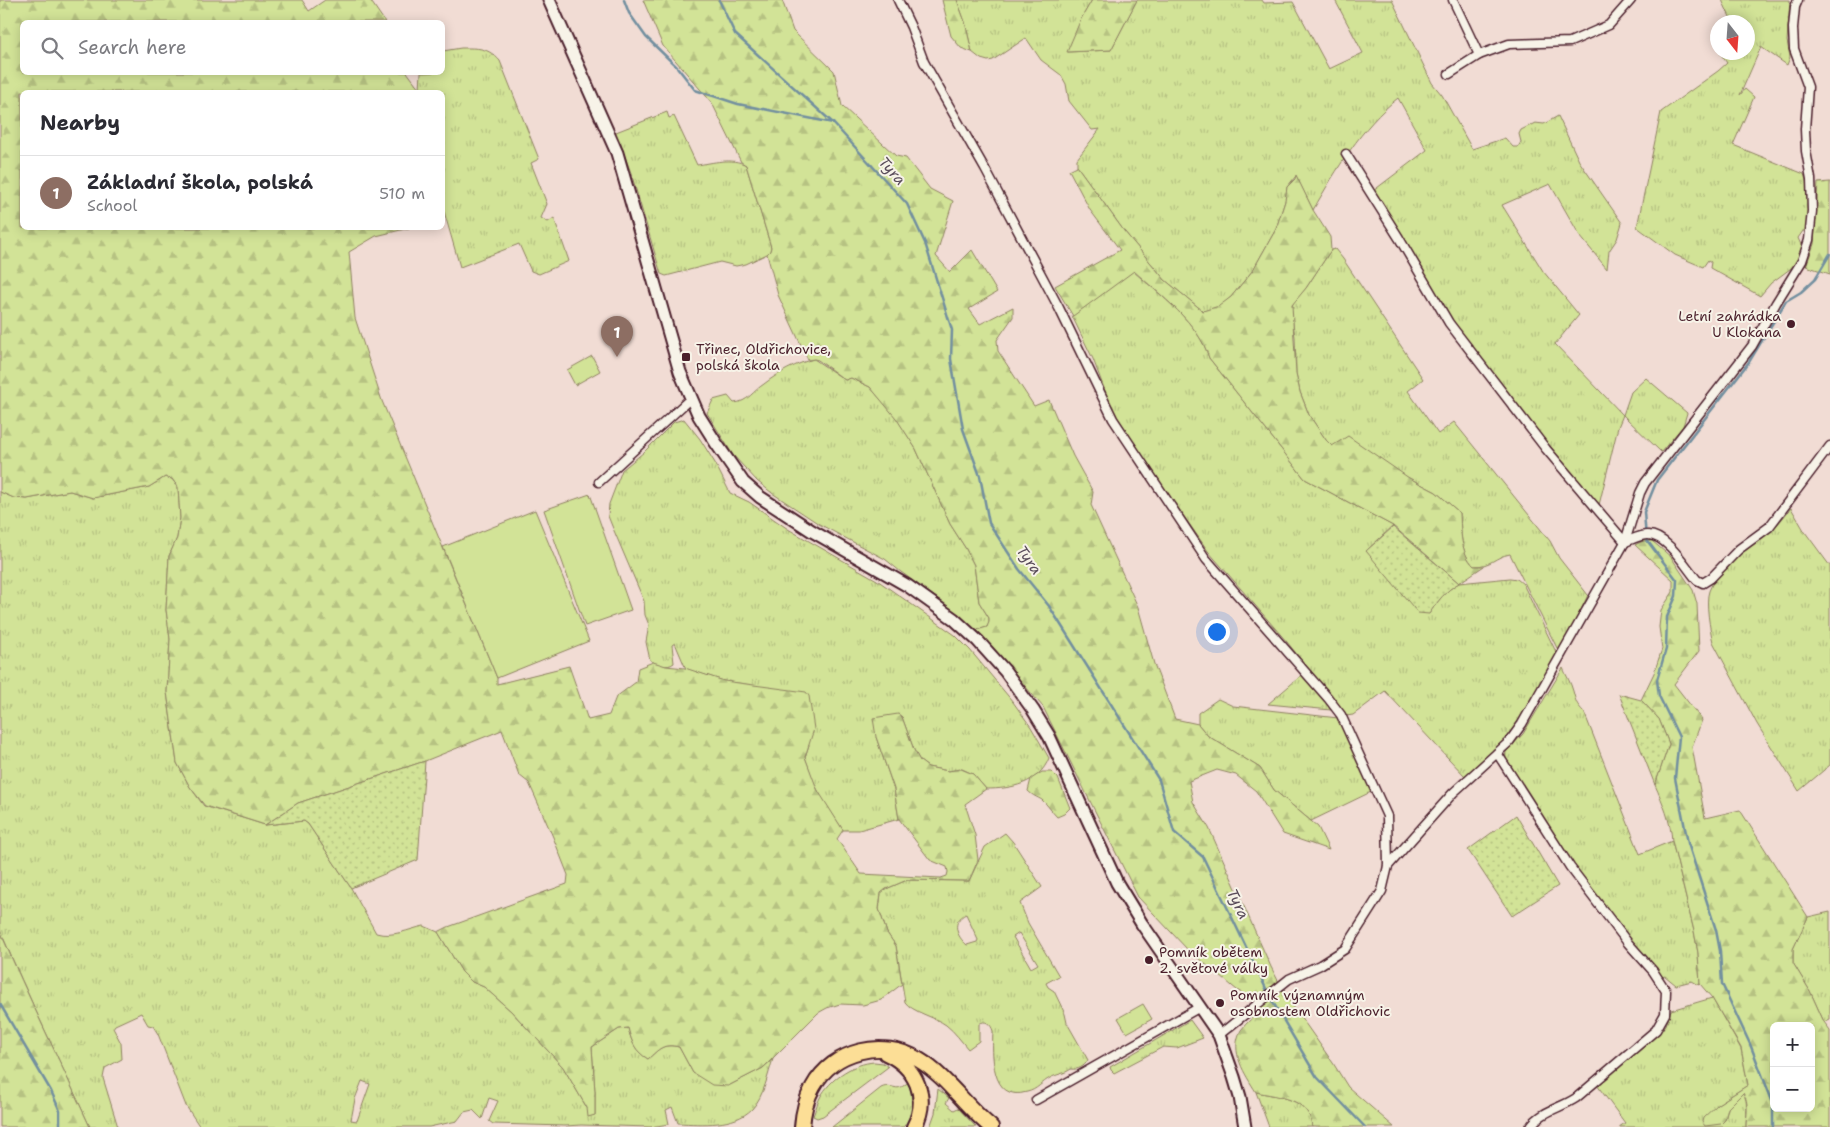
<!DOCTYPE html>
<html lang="en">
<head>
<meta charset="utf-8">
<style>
	:root { --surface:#fff; --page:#f2f2f3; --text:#2b2b33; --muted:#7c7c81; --line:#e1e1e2; --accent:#4a1f2b }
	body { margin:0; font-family:"Shantell Sans",sans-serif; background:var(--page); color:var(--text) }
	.controls { position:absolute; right:15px; bottom:15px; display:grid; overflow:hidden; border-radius:8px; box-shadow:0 2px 12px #0003 }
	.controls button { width:45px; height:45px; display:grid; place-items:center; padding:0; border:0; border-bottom:1px solid var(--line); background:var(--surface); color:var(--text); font:25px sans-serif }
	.compass { position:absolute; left:1710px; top:15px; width:45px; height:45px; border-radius:50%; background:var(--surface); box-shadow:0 2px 12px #0003; rotate:163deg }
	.you { position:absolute; left:1216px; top:631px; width:18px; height:18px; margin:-12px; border:4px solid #fff; border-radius:50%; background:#1a73e8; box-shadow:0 0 0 8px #1a73e833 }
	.badge { display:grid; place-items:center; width:32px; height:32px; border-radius:50%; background:var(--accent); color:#fff; font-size:16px; font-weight:700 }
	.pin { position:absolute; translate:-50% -41px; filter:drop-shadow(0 1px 2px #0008) }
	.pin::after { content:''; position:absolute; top:26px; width:18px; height:15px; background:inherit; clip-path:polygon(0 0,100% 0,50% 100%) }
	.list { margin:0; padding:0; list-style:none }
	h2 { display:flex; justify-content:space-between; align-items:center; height:65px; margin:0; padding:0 20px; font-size:21px }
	h2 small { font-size:16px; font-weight:400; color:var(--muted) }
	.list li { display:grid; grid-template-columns:32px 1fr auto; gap:15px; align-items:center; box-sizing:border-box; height:75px; padding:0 20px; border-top:1px solid var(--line) }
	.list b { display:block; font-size:19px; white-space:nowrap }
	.list p { margin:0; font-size:16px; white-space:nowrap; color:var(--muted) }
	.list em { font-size:16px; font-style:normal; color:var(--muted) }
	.icon { flex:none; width:28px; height:28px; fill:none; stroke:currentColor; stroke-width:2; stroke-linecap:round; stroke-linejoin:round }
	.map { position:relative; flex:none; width:1830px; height:1127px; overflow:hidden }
	.search { position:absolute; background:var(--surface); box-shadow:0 2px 12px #0003; left:20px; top:20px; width:425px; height:55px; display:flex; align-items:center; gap:12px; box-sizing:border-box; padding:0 18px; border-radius:8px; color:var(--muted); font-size:19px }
	.panel { position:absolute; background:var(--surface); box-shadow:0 2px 12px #0003; left:20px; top:90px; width:425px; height:140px; border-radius:8px }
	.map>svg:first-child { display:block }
</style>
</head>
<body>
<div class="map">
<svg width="1830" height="1127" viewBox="0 0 1830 1127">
	<defs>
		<pattern id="grass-tufts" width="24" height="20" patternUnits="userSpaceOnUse" patternTransform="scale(1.25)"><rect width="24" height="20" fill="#d2e397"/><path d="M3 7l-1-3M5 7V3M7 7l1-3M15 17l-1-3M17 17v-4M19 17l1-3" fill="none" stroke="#b6c282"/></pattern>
		<pattern id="forest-firs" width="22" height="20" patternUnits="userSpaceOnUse" patternTransform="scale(1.25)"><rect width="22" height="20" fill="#d2e397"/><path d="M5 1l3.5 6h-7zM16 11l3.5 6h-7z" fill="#b6c282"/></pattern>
		<pattern id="garden-dots" width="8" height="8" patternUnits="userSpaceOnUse" patternTransform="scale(1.25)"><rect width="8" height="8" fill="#d2e397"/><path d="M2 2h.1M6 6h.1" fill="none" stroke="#b6c282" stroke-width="1.8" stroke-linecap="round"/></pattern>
	</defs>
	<rect width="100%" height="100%" fill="#f1dcd4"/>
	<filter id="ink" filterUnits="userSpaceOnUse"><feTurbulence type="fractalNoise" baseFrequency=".02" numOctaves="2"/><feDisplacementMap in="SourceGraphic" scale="10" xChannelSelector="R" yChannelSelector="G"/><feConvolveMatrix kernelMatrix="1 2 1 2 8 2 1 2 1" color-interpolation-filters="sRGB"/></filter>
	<g filter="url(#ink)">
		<!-- grass -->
		<g fill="url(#grass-tufts)" stroke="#8e8161" fill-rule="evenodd">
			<path d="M957,0H1092L1081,19L1068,52L1111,50L1137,0H1262L1264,3L1293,2L1329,69L1363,53L1335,0H1392L1432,83L1442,95L1472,149L1505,138L1513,147H1518L1521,142L1519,134L1521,130L1535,123L1544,124L1558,116L1579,161L1622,223L1617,239L1609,251L1607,269L1580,236L1550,184L1502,205L1543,271L1579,315L1555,344L1623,415L1618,427L1599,505C1544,439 1489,373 1440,302L1442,300L1439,301L1373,191L1427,150L1398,98C1361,127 1337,169 1313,210L1296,176L1287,187L1285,201L1276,229L1253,270L1231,297L1219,307L1203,311L1165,280L1124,231L1077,166V159L1100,129L1092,130L1069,101L1066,84L1061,75L1041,60L1026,38L993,60L988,61L981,59L972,52L965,22Z"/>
			<path d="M1722,0H1790L1787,41L1790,57L1787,65L1761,47L1740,95L1745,89L1754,97L1733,145L1804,174C1811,192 1809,212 1806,231H1803L1798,238L1801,245L1805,241L1798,263L1771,283L1760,296L1710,268L1711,262L1708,260L1703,267L1675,255L1637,227L1661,112L1718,71L1727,63L1720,53L1748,52V22H1729L1731,19Z"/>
			<path d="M461,48C478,48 488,47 500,61L539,159L531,163L547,204L541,218L548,222L554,218L569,261L539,274L531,271L519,244L460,267L443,208L442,92H422L420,88L421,73L442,72L443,51Z"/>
			<path d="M667,112L669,118L674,116L697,165C712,163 732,157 746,165L771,247L770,251L767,254L746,264L736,266L720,262L666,276L661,274L631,173L616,132Z"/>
			<path d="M1335,249L1343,259L1423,379L1408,391L1438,434L1454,422L1550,541L1559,558L1588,595L1564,645L1559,652L1510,554C1494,557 1492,566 1474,566C1460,553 1461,531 1460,513L1436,492L1409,478L1332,446L1326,440L1309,415L1300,392L1296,373L1295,337L1291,309L1294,301L1306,288L1331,250Z"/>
			<path d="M1133,271C1160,295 1199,323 1209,358L1305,479L1393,526L1366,551L1429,614C1437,602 1446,590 1459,583L1510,578L1517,579L1523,584L1557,654C1545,681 1520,723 1500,744C1490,756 1477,766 1465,776L1385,691L1353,715L1346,716L1287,642L1208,551L1155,475L1111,407L1093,359L1072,316Z"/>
			<path d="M814,359L845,380L851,378L870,387L896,417L916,449L950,524L966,549L974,565L979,602L989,618V623L987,627L975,631L942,602L901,572L885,559L819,524L772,493L757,481L733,455L707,413L713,400L728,396L734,403C748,402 753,391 764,384C778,373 797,363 814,359Z"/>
			<path d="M1646,378L1687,413L1683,426L1661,452L1623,415L1631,392Z"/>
			<path d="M684,419L700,439L715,463L730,493L749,502L788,529L877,580L955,635L970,650L1013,702L1031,727L1049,758C1039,784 1011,789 986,789L973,774L962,769L948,771L928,767L920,761L914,750L902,717L898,714L876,737L894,789L899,819L859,830H843L821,797L813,780L805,757L809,745L758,686L724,681L686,669L675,643L672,645L674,663C667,669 656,664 650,660L646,642L649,625L645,615L644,601L612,526L608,516L609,504L622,470L644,452L674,422Z"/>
			<path d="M165,477L172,479L178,487L180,518L177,538L169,556L166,610L170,639L167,692L177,763L190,787L204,806L265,825L304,821L308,824L351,888L376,933C392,938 409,929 424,926L438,932L462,972L472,982L484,987L511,1011L563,1067L587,1108L595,1115V1092L592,1047L619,1029L628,1028C632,1043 635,1051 648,1059C659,1049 663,1043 679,1047L693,1073L728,1086L763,1068L773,1059C768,1074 764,1096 752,1109C734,1127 702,1124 678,1123L672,1107L666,1110L669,1124L650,1127L581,1125L565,1126L493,1124L489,1121L498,1101L489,1098L482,1119L473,1110L464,1112L457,1121L429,1127H200L186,1106L158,1034L153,1026L148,1025L141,1013L115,1025L113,1028L121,1043L122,1059L105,1068L103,1078L118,1127H90C60,1061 28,997 0,930V492L14,498L27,499L70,491L93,498L149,487ZM362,1081L370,1084L357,1121L351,1120L355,1099Z"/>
			<path d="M1791,508L1805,532L1830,566V765L1799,791L1757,724L1713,642C1710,630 1705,602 1709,591C1719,565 1750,549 1770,532C1778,525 1784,516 1791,508Z"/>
			<path d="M1563,668C1566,675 1571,683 1573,691C1576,702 1576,704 1584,712L1640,854L1672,841L1694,931L1698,953L1700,984L1699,985L1692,981L1676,985L1665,976L1662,977L1626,936L1573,871L1505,758L1506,752L1523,734Z"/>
			<path d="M1303,674L1329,705L1331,710L1268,704Z"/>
			<path d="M1218,699L1233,706L1338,718L1373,791L1311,821L1274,790L1260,768L1208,736L1198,724V713Z"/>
			<path d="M1005,833L1013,842L1042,887L1020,903L1028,923L1059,976L1046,983L1048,987L1054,991L1065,1014L1067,1023L1088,1060C1084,1067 1078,1070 1071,1069C1064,1074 1057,1074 1050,1078C1042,1082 1037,1090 1027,1092C990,1103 992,1053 993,1031C991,1024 985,1019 979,1024V1041L968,1049C961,1041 955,1032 946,1025C935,1017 912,1012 905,1002L896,946L887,933L879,909L881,893L886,889L907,880L969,881L985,847ZM966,914L978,940L977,942L967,945C956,936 951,921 966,914ZM1019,933L1038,964L1031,968L1013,937Z"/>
			<path d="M1830,912V1019L1824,1022L1810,991L1793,963V949L1808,917Z"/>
			<path d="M1712,998L1741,1049L1748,1085L1718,1104L1725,1120L1728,1108L1743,1093C1749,1102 1746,1116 1746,1127H1619L1625,1123L1597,1085L1659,1033L1666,1025L1671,1010Z"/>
			<path d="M1190,1020L1203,1038L1177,1048L1163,1047L1114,1073L1111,1070L1110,1067Z"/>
			<path d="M874,1062L883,1063L888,1067L823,1116L817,1118L813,1116C816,1109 818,1100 822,1094C834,1076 853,1064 874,1062Z"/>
			<path d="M909,1081C912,1096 915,1116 903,1127H832L881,1088C894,1082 896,1095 909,1081Z"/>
			<path d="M938,1089L949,1098L946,1103L954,1110L958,1108L976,1127H930L935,1113Z"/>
			<path d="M1256,1092C1279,1097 1310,1098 1312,1127H1269Z"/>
		</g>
		<!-- forest -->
		<g fill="url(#forest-firs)" stroke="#8e8161" fill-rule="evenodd">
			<path d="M0,0H302L309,11L325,0H370L385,22H22V72H407L422,92H22V228H409L376,236L349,252L355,318L382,401L497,678V684L569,666L588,720L609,715L616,697L636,682L638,668L653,662L666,666L685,668L724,681L806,692L809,696L814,729L805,757L817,789L843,830L837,839L861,874L941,878L947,876L948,872L947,867L930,860L899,819L894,789L876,737L873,718L898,714L902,717L914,750L920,761L928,767L948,771L961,769L973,774L986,789L965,804L975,835L978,860L969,881L907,880L886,889L881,893L879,909L887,933L896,946L902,984L881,1000L863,1005L840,1004L827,1008L818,1013L763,1068L728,1086L712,1085L693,1073L679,1047C663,1043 659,1049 648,1059C635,1051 632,1043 628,1028L619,1029L592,1047L595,1092V1115L588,1117L587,1108L563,1067L511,1011L484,987L472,982L462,972L438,932L448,927L567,884L568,875L553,837L529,783L519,775L502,730L425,761L298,803L265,825L205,806L190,787L177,763L167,692L170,639L166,610L169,556L177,538L180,518L178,487L172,479L165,477L149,487L93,498L70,491L27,499L14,498L0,492Z"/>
			<path d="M643,0H782L793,31L834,71L842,106L896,156L906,158L930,189L953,201L936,256L950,272L972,250L997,292L969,309L980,324L1013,307V317L997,340L998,351L1034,406L1049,400L1073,456L1093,492L1091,505L1138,607L1154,664L1175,719L1198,724L1208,736L1260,768L1274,790L1318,827L1329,850L1283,834L1256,791L1236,775L1217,770L1189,781L1193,802L1209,828L1271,967L1286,996L1333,1063L1348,1087L1394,1127H1312C1310,1098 1279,1097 1256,1092C1245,1074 1229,1052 1241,1030C1246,1023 1255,1016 1260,1010L1253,1000L1237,990L1187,949L1138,897L1043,707L977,630L987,627L989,622V618L979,602L974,565L966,549L950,524L916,449L896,418L870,387L851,378L845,380L818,360L814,359L808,360L778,295L767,254L770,251L771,247L746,165L741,162L712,103L663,46Z"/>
			<path d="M942,0H957L965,22L972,52L961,48L951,36Z"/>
			<path d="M1092,0H1137L1111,50L1067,52L1081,19Z"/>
			<path d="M1077,166L1124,231L1165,280L1203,311L1219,306L1231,297L1253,270L1276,229L1285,201L1287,187L1295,179L1296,175L1313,210L1330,237L1331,250L1306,288L1292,305L1296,373L1300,392L1309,415L1326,440L1332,446L1348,436L1409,478L1436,492L1460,513C1461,531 1460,553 1474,566H1484L1459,583L1393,526L1305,479L1209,358C1199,323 1160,295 1134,271L1073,316L1055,286L1120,250L1090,210L1069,170Z"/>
			<path d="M1830,182V274L1806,266L1814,244L1818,183Z"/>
			<path d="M1643,541H1652L1671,557L1693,590L1697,604L1699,651L1674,684L1702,720L1692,747L1705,818L1740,810L1808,917L1793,949V963L1810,991L1824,1022L1830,1030V1127H1746C1746,1117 1750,1102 1743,1093L1728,1108L1725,1120L1721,1124L1705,1126L1702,1122L1703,1118L1718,1104L1748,1085L1741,1048L1712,998L1700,984L1698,953L1694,931L1672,841C1671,822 1663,803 1655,785L1669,744L1659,719L1641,700L1654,673L1662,649L1659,627L1661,610L1673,592V580L1635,545ZM1774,1026H1811V1108H1774Z"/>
			<path d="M1042,772H1052L1058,778L1070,808L1064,814L1057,817C1052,812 1047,804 1042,800C1037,797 1033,796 1028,791L1031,779Z"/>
			<path d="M0,931C28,997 60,1061 90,1127H0Z"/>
		</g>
		<!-- garden -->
		<g fill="url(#garden-dots)" stroke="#8e8161">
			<path d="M1393,527L1459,583C1446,590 1437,602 1429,614L1418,613L1366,551Z"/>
			<path d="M1619,694L1641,700L1659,719L1669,744L1655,785Z"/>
			<path d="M425,761L418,860L351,888L308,824L304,821L265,825L298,803Z"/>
			<path d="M1516,815L1558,886L1512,916L1468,850Z"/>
		</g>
		<!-- pitch -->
		<g fill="#d2e397" stroke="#8e8161">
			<path d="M592,356L600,371L575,385L567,370Z"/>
			<path d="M590,494L631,610L585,626L544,510Z"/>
			<path d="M535,510L589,641L497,678L443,547Z"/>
			<path d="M1143,1004L1152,1019L1127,1033L1118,1018Z"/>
		</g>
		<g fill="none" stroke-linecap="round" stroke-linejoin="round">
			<!-- stream -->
			<g stroke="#728f9f" stroke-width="2.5">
				<path d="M624,0L629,13L646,37L677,67L695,90L738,104L833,123"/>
				<path d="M719,0L735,34L833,123L907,204L925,243L952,330L951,359L963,429L980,476L989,523L1019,569L1049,606L1159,780L1174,832L1203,857L1271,999L1317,1077L1365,1127"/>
				<path d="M0,1004L51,1091L60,1111V1127"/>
				<path d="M1773,1127V1103L1750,1044L1722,984L1720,951L1716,930L1688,843L1675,778L1679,737L1659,696L1657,680L1666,649L1667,617L1676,596L1677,580L1646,539L1644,512L1657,480L1749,362L1786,301L1801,292L1815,279L1830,254"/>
			</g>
			<!-- street casing -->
			<g stroke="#4a1f2b" stroke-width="11">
				<g id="street">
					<path d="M898,0L911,27L924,62L985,169L1059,308L1113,419L1206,559L1328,698L1341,715L1387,816L1388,866L1382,891L1345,949L1320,965L1289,979L1219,1035"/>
					<path d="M1479,55L1509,44L1570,42L1609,25L1631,0"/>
					<path d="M1449,74L1479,55L1453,0"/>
					<path d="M1346,154L1399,238L1449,323L1546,449L1625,542"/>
					<path d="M599,482L691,398"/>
					<path d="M1625,542C1633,539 1640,535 1648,535C1667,535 1686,567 1697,580L1703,583L1711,578L1739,549L1769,527L1830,446"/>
					<path d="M1497,753L1570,867L1628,943L1653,971L1666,991L1665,1014L1656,1030L1576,1098C1561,1108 1541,1111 1530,1127"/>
					<path d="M1388,866L1453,793L1509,742L1522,724L1625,542L1640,493L1645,483L1752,346L1776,303L1802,261L1809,240L1812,211L1811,179L1806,151L1805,129L1808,87L1794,49L1793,28L1795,7L1798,0"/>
					<path d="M1036,1100L1200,1007"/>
				</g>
			</g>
			<!-- secondary casing -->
			<g stroke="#4a1f2b" stroke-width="15">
				<path id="secondary" d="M549,0L617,153L680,372L699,416L716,443L743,482L760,497L812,531L908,586L954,619L978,641L1005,671L1033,710L1049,736L1117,883L1142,924L1219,1035L1234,1077L1240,1097L1245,1127"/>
			</g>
			<!-- highway casing -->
			<g stroke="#4a1f2b" stroke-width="18">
				<g id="highway">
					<path d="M886,1053C916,1067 930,1097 914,1127"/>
					<path d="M802,1127C803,1113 806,1099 813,1087C833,1050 883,1038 919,1060C946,1076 966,1107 991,1127"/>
				</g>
			</g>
			<!-- street -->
			<use href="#street" stroke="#f7f3e8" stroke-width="8"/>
			<!-- secondary -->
			<use href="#secondary" stroke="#f7f3e8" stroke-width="11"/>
			<!-- highway -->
			<use href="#highway" stroke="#fcde96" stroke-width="14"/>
		</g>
	</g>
	<!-- markers -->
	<g fill="#4a1f2b" stroke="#f7f3e8" stroke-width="2">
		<circle cx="1791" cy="324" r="5"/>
		<rect x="681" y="352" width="10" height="10" rx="2.5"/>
		<circle cx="1149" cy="960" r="5"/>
		<circle cx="1220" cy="1003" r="5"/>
	</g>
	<g text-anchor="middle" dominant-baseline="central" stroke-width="4" stroke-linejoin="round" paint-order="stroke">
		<!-- poi labels -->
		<g font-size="14" fill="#4a1f2b" stroke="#f7f3e8" text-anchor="start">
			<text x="1781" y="316" text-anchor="end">Letní zahrádka<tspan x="1781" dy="16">U Klokana</tspan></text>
			<text x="696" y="349">Třinec, Oldřichovice,<tspan x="696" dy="16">polská škola</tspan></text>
			<text x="1159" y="952">Pomník obětem<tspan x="1159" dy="16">2. světové války</tspan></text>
			<text x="1230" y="995">Pomník významným<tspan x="1230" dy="16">osobnostem Oldřichovic</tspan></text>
		</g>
		<!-- water labels -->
		<g font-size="15" font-style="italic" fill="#5b4e5c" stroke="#f7f3e8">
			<text transform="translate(892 171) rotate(48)">Tyra</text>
			<text transform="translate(1029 560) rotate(54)">Tyra</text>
			<text transform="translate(1238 904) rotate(64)">Tyra</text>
		</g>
	</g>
</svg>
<div class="controls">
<button>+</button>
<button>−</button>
</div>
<svg class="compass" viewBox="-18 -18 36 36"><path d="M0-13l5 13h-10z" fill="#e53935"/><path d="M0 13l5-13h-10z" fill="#7c7c81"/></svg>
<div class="you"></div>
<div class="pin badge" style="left:617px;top:357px;background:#8d6e63">1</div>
<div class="search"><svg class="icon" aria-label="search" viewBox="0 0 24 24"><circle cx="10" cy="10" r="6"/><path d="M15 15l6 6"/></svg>Search here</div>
<section class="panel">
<h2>Nearby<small></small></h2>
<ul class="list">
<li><span class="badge" style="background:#8d6e63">1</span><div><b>Základní škola, polská</b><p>School</p></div><em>510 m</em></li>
</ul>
</section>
</div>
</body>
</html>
